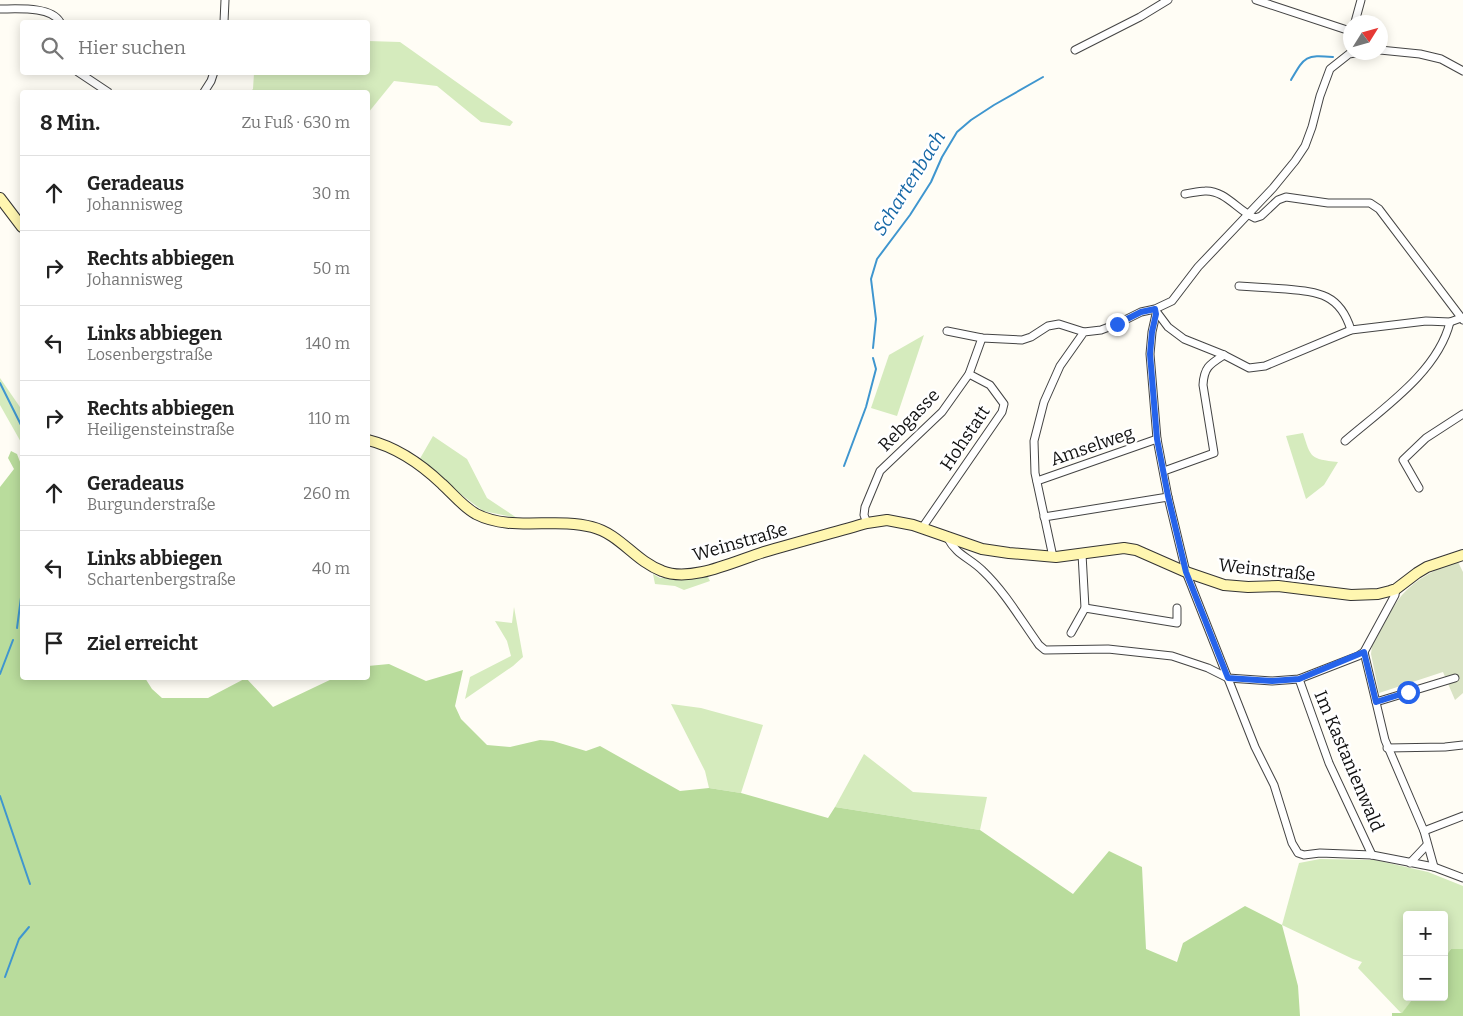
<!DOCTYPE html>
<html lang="de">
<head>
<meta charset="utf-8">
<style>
	:root { --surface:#fff; --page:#f2f2f2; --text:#222; --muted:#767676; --line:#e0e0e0 }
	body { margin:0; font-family:Bitter,serif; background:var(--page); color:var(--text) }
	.controls { position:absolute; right:15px; bottom:15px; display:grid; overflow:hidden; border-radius:5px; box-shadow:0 2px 12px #0003 }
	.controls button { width:45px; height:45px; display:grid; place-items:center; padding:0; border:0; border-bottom:1px solid var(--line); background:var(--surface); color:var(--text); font:25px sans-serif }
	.compass { position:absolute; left:1343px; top:15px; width:45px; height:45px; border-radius:50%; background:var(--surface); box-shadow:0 2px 12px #0003; rotate:53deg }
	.stop { position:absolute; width:15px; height:15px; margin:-11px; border:4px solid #2563eb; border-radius:50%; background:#fff }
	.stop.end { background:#2563eb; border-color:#fff; box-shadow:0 1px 5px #0008 }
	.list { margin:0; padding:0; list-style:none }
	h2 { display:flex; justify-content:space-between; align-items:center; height:65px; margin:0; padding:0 20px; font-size:21px }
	h2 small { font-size:16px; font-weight:400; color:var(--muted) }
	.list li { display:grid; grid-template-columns:32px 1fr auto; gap:15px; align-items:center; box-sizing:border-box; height:75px; padding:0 20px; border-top:1px solid var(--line) }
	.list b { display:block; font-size:19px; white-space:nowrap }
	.list p { margin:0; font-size:16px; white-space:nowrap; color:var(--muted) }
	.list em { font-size:16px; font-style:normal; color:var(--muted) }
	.icon { flex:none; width:28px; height:28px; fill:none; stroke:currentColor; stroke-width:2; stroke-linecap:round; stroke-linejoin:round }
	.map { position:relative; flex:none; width:1463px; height:1016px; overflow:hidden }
	.search { position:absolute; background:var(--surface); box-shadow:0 2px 12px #0003; left:20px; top:20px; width:350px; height:55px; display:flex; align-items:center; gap:12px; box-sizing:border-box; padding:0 18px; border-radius:5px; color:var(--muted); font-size:19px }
	.panel { position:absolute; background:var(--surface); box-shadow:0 2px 12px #0003; left:20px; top:90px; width:350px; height:590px; border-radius:5px }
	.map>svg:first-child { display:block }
</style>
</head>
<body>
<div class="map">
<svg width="1463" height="1016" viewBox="0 0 1463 1016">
	<rect width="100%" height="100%" fill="#fffdf5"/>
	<!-- green -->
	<g fill="#d5ebbd">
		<path d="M368,41L400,42L513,122L510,126L481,122L437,86L394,81L368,113V118V92H250L253,89L254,73L368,72Z"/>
		<path d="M924,335L897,416L871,408L889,355Z"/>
		<path d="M0,378L22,410V444L0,405Z"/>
		<path d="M1303,433C1311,458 1310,459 1338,462L1324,485L1306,499L1286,436Z"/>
		<path d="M433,436L467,459L487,498L517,518L483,511L418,462Z"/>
		<path d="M653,574L660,578L707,575L710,581L684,590L675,586L655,584Z"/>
		<path d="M514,607L523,657L513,666L465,699L470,677L511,656L507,641L495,621L512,623Z"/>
		<path d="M671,704L701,708L763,725L741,793L709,788L705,771Z"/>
		<path d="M864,754L913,792L987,797L980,830L835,807Z"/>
		<path d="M1320,859L1375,860L1428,872L1463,886V949H1451L1444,958V915H1407V997H1414L1402,1014L1358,968L1362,962L1353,959L1282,925L1299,863Z"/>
	</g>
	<!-- forest -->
	<g fill="#b9dc9c">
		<path d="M11,451L17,454L22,467V678H145L152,689L162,698H208L246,678L273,707L334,678H368V666L389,664L426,681L463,670L455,706L461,719L487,745L510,747L540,740L553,741L586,751L600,746L680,791L709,788L741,793L828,818L835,807L980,830L1073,894L1109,851L1142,867L1146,949L1177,962L1183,943L1245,906L1282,925L1298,986L1300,1016H0V487L14,469L8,458Z"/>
		<path d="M1451,949H1463V1016H1392V1013H1402L1414,997H1444V958Z"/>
	</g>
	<!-- cemetery -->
	<path fill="#d9e3c4" d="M1458,562L1463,572V693L1455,700L1443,672L1379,693L1371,654L1372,646C1381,631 1391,608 1402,595C1417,578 1437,568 1458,562Z"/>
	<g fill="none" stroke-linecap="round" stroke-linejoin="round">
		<!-- stream -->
		<g stroke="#3f96cf" stroke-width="2">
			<path d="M1291,80C1305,56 1305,55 1333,57"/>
			<path d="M873,348L876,319L871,279L877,259L910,215L931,182L942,157L957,132L971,120L994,105L1043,77"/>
			<path d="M0,383L22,427"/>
			<path d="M844,466L866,407L876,369L873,358"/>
			<path d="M17,628L22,590"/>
			<path d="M0,674L13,640"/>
			<path d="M0,796L30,884"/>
			<path d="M5,977L19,939L29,927"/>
		</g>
		<!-- street casing -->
		<g stroke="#444" stroke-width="9">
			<g id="street">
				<path d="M1256,0L1350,31"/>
				<path d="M0,9C17,9 51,6 60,22"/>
				<path d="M224,22L225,0"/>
				<path d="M1355,22L1361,0"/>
				<path d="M1075,50L1140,17L1168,0"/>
				<path d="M1380,50L1420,54L1441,59L1463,71"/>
				<path d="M78,72L108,92"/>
				<path d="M204,92L211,81L214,72"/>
				<path d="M1185,194C1192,193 1199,191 1205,191C1225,190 1238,211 1255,218L1261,216L1278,200L1286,197L1328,203H1370L1379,209L1463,320"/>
				<path d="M1239,286C1255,287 1270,288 1286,289C1319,292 1340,294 1351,330"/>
				<path d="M1156,311L1168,327L1184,339L1224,355L1249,368L1265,366L1351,330L1426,321L1450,322L1461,318"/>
				<path d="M1156,314L1152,332L1150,354L1157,439L1168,497L1186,572L1255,747L1274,785L1292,843L1298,853L1304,855L1320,853L1372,855L1434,867L1463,878"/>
				<path d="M947,331L982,338L1022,340L1031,337L1048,326L1059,324L1084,332"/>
				<path d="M1345,441C1382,409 1438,372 1450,322"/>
				<path d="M1164,471L1214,453L1203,385C1204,367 1210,364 1224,355"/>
				<path d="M1037,481L1157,439"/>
				<path d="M1419,488L1403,460L1426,438L1463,414"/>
				<path d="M1044,517L1168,497"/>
				<path d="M867,523L864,515L865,507L880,471L942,412L969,374L982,338"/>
				<path d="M922,528L1002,412L1004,404L990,385L969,374"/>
				<path d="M947,537C957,556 969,557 983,571C1005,592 1021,620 1039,645L1045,650L1108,649L1172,656L1208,668L1228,678L1272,681L1299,679L1358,656L1364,652L1395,595L1396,589"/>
				<path d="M1053,557L1035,473L1034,441L1044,402L1060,366L1084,332L1101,330L1117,324L1141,312L1155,309L1172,301L1198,267L1273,188L1295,161L1305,146L1312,127L1320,96L1330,69L1349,54L1361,52"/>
				<path d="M1085,608L1177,623V608"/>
				<path d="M1071,633L1085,608L1082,554"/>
				<path d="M1364,652L1385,740L1424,831L1434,867"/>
				<path d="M1299,679L1329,763L1372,855"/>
				<path d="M1376,702L1455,678"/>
				<path d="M1387,748L1445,747L1463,745"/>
				<path d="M1424,831L1463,816"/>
				<path d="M1410,863L1427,845"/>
			</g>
		</g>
		<!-- secondary casing -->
		<g stroke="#333" stroke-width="12">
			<g id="secondary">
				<path d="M0,198L22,227"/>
				<path d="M368,440C396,447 421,464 442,484C453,494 462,506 476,514C511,532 555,517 592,527C620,534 635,561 662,571C691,583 735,561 764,552C798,542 832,533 867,523L887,520L913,525L982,549L1009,553L1056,557L1124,548L1136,550L1186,572L1224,585L1248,587L1278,586L1351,595L1378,594L1390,591L1396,589L1417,573L1427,567L1463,555"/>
			</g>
		</g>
		<!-- street -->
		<use href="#street" stroke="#fff" stroke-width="7"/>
		<!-- secondary -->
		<use href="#secondary" stroke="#fff6b0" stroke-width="10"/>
	</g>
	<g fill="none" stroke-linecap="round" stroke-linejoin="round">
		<!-- route -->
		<path stroke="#2563eb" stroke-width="6" d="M1117,324L1141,312L1155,309L1156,314L1152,332L1150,354L1157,439L1168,496L1186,572L1228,678L1272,681L1299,679L1364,652L1376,702L1408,692"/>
	</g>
	<g text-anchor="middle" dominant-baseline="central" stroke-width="5" stroke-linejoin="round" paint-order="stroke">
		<!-- street labels -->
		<g font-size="18" fill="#111" stroke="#fff">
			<text transform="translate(909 420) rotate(-46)">Rebgasse</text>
			<text transform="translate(965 438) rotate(-56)">Hohstatt</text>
			<text transform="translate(1092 446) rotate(-19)">Amselweg</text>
			<text transform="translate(740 542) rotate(-16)">Weinstraße</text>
			<text transform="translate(1267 570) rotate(6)">Weinstraße</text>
			<text transform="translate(1349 761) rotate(67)">Im Kastanienwald</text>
		</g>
		<!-- water labels -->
		<g font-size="19" font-style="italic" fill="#1768a6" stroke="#fff">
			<text transform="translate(909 183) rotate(-58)">Schartenbach</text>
		</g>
	</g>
</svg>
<div class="controls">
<button>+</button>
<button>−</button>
</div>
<svg class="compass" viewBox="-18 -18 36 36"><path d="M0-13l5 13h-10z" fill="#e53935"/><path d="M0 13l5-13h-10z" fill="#767676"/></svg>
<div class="stop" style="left:1408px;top:692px"></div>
<div class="stop end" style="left:1117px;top:324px"></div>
<div class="search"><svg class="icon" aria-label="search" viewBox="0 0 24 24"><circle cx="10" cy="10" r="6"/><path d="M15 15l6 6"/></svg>Hier suchen</div>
<section class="panel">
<h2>8 Min.<small>Zu Fuß · 630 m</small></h2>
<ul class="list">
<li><svg class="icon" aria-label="ahead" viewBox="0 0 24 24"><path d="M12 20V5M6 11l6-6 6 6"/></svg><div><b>Geradeaus</b><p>Johannisweg</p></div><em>30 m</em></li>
<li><svg class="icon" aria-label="right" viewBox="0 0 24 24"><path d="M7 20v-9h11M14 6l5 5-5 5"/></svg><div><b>Rechts abbiegen</b><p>Johannisweg</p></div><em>50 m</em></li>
<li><svg class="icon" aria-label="left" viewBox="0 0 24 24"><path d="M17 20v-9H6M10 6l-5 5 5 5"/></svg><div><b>Links abbiegen</b><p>Losenbergstraße</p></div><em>140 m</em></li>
<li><svg class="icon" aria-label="right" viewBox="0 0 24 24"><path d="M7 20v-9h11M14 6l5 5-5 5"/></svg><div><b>Rechts abbiegen</b><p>Heiligensteinstraße</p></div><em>110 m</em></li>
<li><svg class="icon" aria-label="ahead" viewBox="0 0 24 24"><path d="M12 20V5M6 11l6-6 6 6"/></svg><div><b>Geradeaus</b><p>Burgunderstraße</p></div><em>260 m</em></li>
<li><svg class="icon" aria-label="left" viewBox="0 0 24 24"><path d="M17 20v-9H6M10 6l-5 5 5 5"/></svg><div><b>Links abbiegen</b><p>Schartenbergstraße</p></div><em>40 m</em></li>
<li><svg class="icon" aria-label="arrive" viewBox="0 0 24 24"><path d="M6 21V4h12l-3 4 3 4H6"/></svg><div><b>Ziel erreicht</b></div></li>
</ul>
</section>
</div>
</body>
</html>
